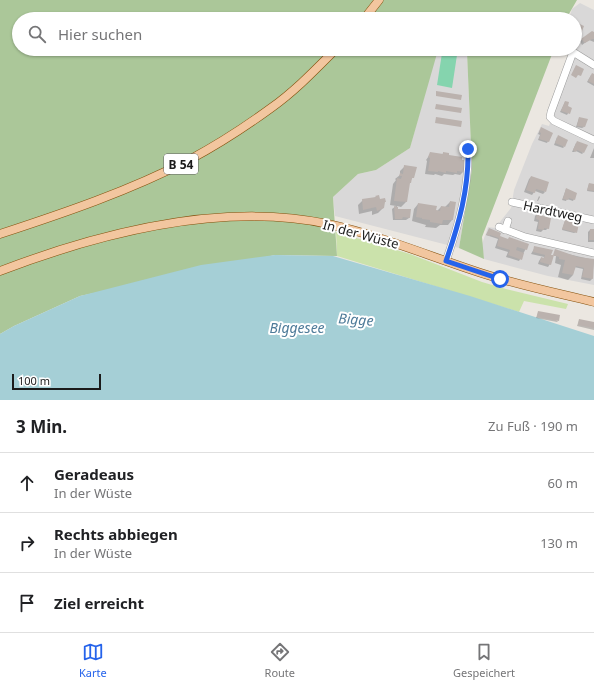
<!DOCTYPE html>
<html lang="de">
<head>
<meta charset="utf-8">
<style>
	:root { --surface:#fff; --page:#f6f6f6; --text:#202124; --muted:#757577; --line:#e0e0e0; --accent:#2563eb }
	body { margin:0; font-family:"Noto Sans",sans-serif; background:var(--page); color:var(--text) }
	.scale { position:absolute; left:12px; bottom:10px; width:89px; box-sizing:border-box; padding-left:4px; border:2px solid #1b1b1b; border-top:0; font-size:11px; line-height:14px; white-space:nowrap; color:#1b1b1b; -webkit-text-stroke:3px #fff; paint-order:stroke }
	.stop { position:absolute; width:12px; height:12px; margin:-9px; border:3px solid #2563eb; border-radius:50%; background:#fff }
	.stop.end { background:#2563eb; border-color:#fff; box-shadow:0 1px 4px #0008 }
	.list { margin:0; padding:0; list-style:none }
	h2 { display:flex; justify-content:space-between; align-items:center; height:52px; margin:0; padding:0 16px; font-size:17px }
	h2 small { font-size:13px; font-weight:400; color:var(--muted) }
	.list li { display:grid; grid-template-columns:26px 1fr auto; gap:12px; align-items:center; box-sizing:border-box; height:60px; padding:0 16px; border-top:1px solid var(--line) }
	.list b { display:block; font-size:15px; white-space:nowrap }
	.list p { margin:0; font-size:13px; white-space:nowrap; color:var(--muted) }
	.list em { font-size:13px; font-style:normal; color:var(--muted) }
	.icon { flex:none; width:22px; height:22px; fill:none; stroke:currentColor; stroke-width:2; stroke-linecap:round; stroke-linejoin:round }
	.map { position:relative; flex:none; width:594px; height:400px; overflow:hidden }
	.search { position:absolute; background:var(--surface); box-shadow:0 1px 3px #0004; left:12px; right:12px; top:12px; height:44px; display:flex; align-items:center; gap:10px; box-sizing:border-box; padding:0 14px; border-radius:22px; color:var(--muted); font-size:15px }
	.sheet { height:232px; background:var(--surface) }
	nav { display:flex; justify-content:space-around; align-items:center; box-sizing:border-box; height:56px; border-top:1px solid var(--line); background:var(--surface); font-size:11px; color:var(--muted) }
	nav a { display:grid; justify-items:center; gap:2px }
	nav .on { color:var(--accent) }
	.map>svg:first-child { display:block }
</style>
</head>
<body>
<div class="map">
<svg width="594" height="400" viewBox="0 0 594 400">
	<rect width="100%" height="100%" fill="#ebe7e1"/>
	<!-- residential -->
	<g fill="#d9d8d8">
		<path d="M580,3L594,10V285L548,276L484,259L482,244L488,227L495,228L511,208L514,190L521,172L532,144L542,124L549,126L577,49L575,48V19H569L572,9Z"/>
		<path d="M437,50L467,52L472,169L459,248L335,216L333,197L358,174L376,170L410,148Z"/>
	</g>
	<!-- grass -->
	<path fill="#cbe2ab" d="M336,232L410,254L482,282L506,289L568,304L566,309L524,301L519,312L337,256Z"/>
	<!-- forest -->
	<path fill="#abc799" d="M0,0H577L566,19H19V49H554L482,237L484,259L459,248L472,169L467,52L438,50L410,148L376,170L358,174L333,197L337,256L275,255L80,296L14,326L0,334Z"/>
	<!-- pitch -->
	<path fill="#85d4ae" d="M442,53L457,55L452,88L437,85Z"/>
	<!-- water -->
	<path fill="#a5cfd6" d="M275,255L333,256L470,296L594,336V400H0V334L14,326L80,296L201,265Z"/>
	<!-- shadow -->
	<g fill="#0003">
		<path d="M594,33V42L589,40L582,45L580,41Z"/>
		<path d="M591,75H594V86L587,82Z"/>
		<path d="M565,102L566,106L571,108L567,115L560,112Z"/>
		<path d="M579,118L584,127L582,128L576,127Z"/>
		<path d="M540,130L548,141L547,143L538,140L540,135L538,134Z"/>
		<path d="M557,137L564,147L563,148L554,145Z"/>
		<path d="M576,143L583,153L582,154L576,151L574,152H572Z"/>
		<path d="M594,148V158H590Z"/>
		<path d="M431,153L442,155L443,153L461,161L463,172L460,175L455,174L453,175L444,174L442,176L435,174L434,175L425,174L427,161L426,160Z"/>
		<path d="M405,166L413,177L408,184L406,202L401,207L397,206V210H410L409,218L406,220H393L392,209L396,206L390,205L393,184L396,180L395,179L400,175V171Z"/>
		<path d="M531,177L545,192L543,194L535,191L532,195L524,192L529,179Z"/>
		<path d="M589,184H594V192L587,191Z"/>
		<path d="M566,189L574,199L573,201L567,199L566,201L562,200Z"/>
		<path d="M539,196L540,197L538,201H537Z"/>
		<path d="M376,197L383,208L378,213L372,215V211L359,214L358,205L363,200L374,198Z"/>
		<path d="M450,202L452,220L448,225H440L436,228L425,227L426,225L412,221L414,209L418,204L437,211L441,207H445Z"/>
		<path d="M537,214L548,228L546,230H543L541,232L536,231L538,222L534,221L535,216Z"/>
		<path d="M565,221L576,232L574,233L562,230Z"/>
		<path d="M489,230L498,237L528,245L519,261L506,257L508,252L495,248L498,239L486,235Z"/>
		<path d="M590,230H594V242H588V232Z"/>
		<path d="M535,247L550,256V264L548,267L538,264L539,261L541,258L543,259L544,257L531,254Z"/>
		<path d="M555,251L594,260L592,279L590,281L581,279L583,269L574,267L573,275L568,280L558,277L561,265L555,263L556,256H554Z"/>
		<path d="M538,312L558,321L557,322L536,318Z"/>
		<path d="M579,320L594,323V330L577,326Z"/>
	</g>
	<!-- building -->
	<g fill="#bbb2ae">
		<path d="M575,22L584,26L581,34L575,32Z"/>
		<path d="M592,31L594,32V39H592L585,43L581,39Z"/>
		<path d="M576,65L584,69L581,76L578,75L576,78L571,75Z"/>
		<path d="M592,73L594,74V84L588,81Z"/>
		<path d="M436,91L462,95L461,100L436,96Z"/>
		<path d="M565,101L569,102L568,106L572,108L570,114L561,111Z"/>
		<path d="M436,104L462,108L461,113L435,109Z"/>
		<path d="M436,117L462,121L461,127L435,123Z"/>
		<path d="M579,117L588,119L585,127L577,126Z"/>
		<path d="M541,127L553,133L549,142L539,139L541,133L539,132Z"/>
		<path d="M558,135L568,140L565,147L555,143Z"/>
		<path d="M577,141L588,145L584,153L577,150L576,152L573,150Z"/>
		<path d="M430,152L443,154V152L449,153V155L462,157V160H465L464,172L457,171V173L446,171V173L438,171V172L428,171L430,158L428,157Z"/>
		<path d="M404,165L417,167L414,178H412L411,183H410L407,202L394,201L397,178L401,179L402,176H399L400,173L403,174Z"/>
		<path d="M531,176L549,182L546,192L536,189L535,193L526,190Z"/>
		<path d="M589,183L594,184V191L587,190Z"/>
		<path d="M566,188L577,193L575,200L569,198L568,200L563,199Z"/>
		<path d="M379,195L380,199L385,198L386,202H385L384,208L377,211L376,207L363,210L362,199L376,197L375,196Z"/>
		<path d="M450,201L456,202L453,220H443L442,224L430,222V220L422,219V218L416,217L418,203L437,206L436,210L440,211L441,206L449,207Z"/>
		<path d="M394,206L398,207V209H411L410,218L403,217L402,219H395Z"/>
		<path d="M537,213L543,214V216L551,218L549,229L544,228V230L538,229L539,220L536,219Z"/>
		<path d="M565,220L579,223L577,233L562,229Z"/>
		<path d="M489,228L501,233L500,236L508,239L509,237L529,244L527,250L517,247L516,250L524,253L522,260L508,255L510,250L497,246L499,238L490,235V236L486,235Z"/>
		<path d="M590,229H594V240H589Z"/>
		<path d="M534,246L553,250L551,255H554L551,265L540,262L541,257L544,258L545,255L533,252Z"/>
		<path d="M555,249L578,257L594,259L593,279L582,277L584,268L576,266L573,275L562,273L565,260L559,259V257L553,255Z"/>
		<path d="M538,311L560,315L559,321L537,317Z"/>
		<path d="M579,319L594,322V328L578,325Z"/>
	</g>
	<g fill="none" stroke-linecap="round" stroke-linejoin="round">
		<!-- minor casing -->
		<g stroke="#9c9c9c" stroke-width="8">
			<g id="minor">
				<path d="M594,65L573,52L551,112L550,117L554,121L594,140"/>
				<path d="M512,202L594,220"/>
				<path d="M499,227L525,237L594,253"/>
				<path d="M505,230L508,221"/>
				<path d="M446,261C459,224 469,188 468,149"/>
			</g>
		</g>
		<!-- major casing -->
		<g stroke="#84510d" stroke-width="9">
			<g id="major">
				<path d="M364,19L379,0"/>
				<path d="M0,234C64,213 129,191 189,160C217,145 245,127 271,108C295,91 315,70 336,49"/>
				<path d="M0,271C100,233 221,201 328,224C378,235 424,254 472,270C512,284 553,292 594,302"/>
			</g>
		</g>
		<!-- minor -->
		<use href="#minor" stroke="#fff" stroke-width="7"/>
		<!-- major -->
		<use href="#major" stroke="#f2c69f" stroke-width="8"/>
	</g>
	<g fill="none" stroke-linecap="round" stroke-linejoin="round">
		<!-- route -->
		<path stroke="#2563eb" stroke-width="5" d="M468,149C469,188 459,224 446,261L500,279"/>
	</g>
	<g text-anchor="middle" dominant-baseline="central" stroke-width="4" stroke-linejoin="round" paint-order="stroke">
		<!-- shield labels -->
		<rect fill="#fff" stroke="#5f5f5f" stroke-width="1" x="164" y="154" width="34" height="20" rx="3"/>
		<g font-size="12" font-weight="bold" fill="#1b1b1b">
			<text x="181" y="164">B 54</text>
		</g>
		<!-- street labels -->
		<g font-size="13" fill="#1b1b1b" stroke="#fff">
			<text transform="translate(553 211) rotate(12)">Hardtweg</text>
			<text transform="translate(361 234) rotate(15)">In der Wüste</text>
		</g>
		<!-- water labels -->
		<g font-size="14" font-style="italic" fill="#4e7b99" stroke="#fff">
			<text transform="translate(356 319) rotate(4)">Bigge</text>
			<text x="297" y="327">Biggesee</text>
		</g>
	</g>
</svg>
<div class="scale">100 m</div>
<div class="stop" style="left:500px;top:279px"></div>
<div class="stop end" style="left:468px;top:149px"></div>
<div class="search"><svg class="icon" aria-label="search" viewBox="0 0 24 24"><circle cx="10" cy="10" r="6"/><path d="M15 15l6 6"/></svg>Hier suchen</div>
</div>
<section class="sheet">
<h2>3 Min.<small>Zu Fuß · 190 m</small></h2>
<ul class="list">
<li><svg class="icon" aria-label="ahead" viewBox="0 0 24 24"><path d="M12 20V5M6 11l6-6 6 6"/></svg><div><b>Geradeaus</b><p>In der Wüste</p></div><em>60 m</em></li>
<li><svg class="icon" aria-label="right" viewBox="0 0 24 24"><path d="M7 20v-9h11M14 6l5 5-5 5"/></svg><div><b>Rechts abbiegen</b><p>In der Wüste</p></div><em>130 m</em></li>
<li><svg class="icon" aria-label="arrive" viewBox="0 0 24 24"><path d="M6 21V4h12l-3 4 3 4H6"/></svg><div><b>Ziel erreicht</b></div></li>
</ul>
</section>
<nav>
<a class="on"><svg class="icon" aria-label="map" viewBox="0 0 24 24"><path d="M3 6l6-2 6 2 6-2v14l-6 2-6-2-6 2zM9 4v14M15 6v14"/></svg>Karte</a>
<a><svg class="icon" aria-label="directions" viewBox="0 0 24 24"><path d="M12 3l9 9-9 9-9-9zM9 14v-3h6M13 9l2 2-2 2"/></svg>Route</a>
<a><svg class="icon" aria-label="saved" viewBox="0 0 24 24"><path d="M7 4h10v16l-5-4-5 4z"/></svg>Gespeichert</a>
</nav>
</body>
</html>
